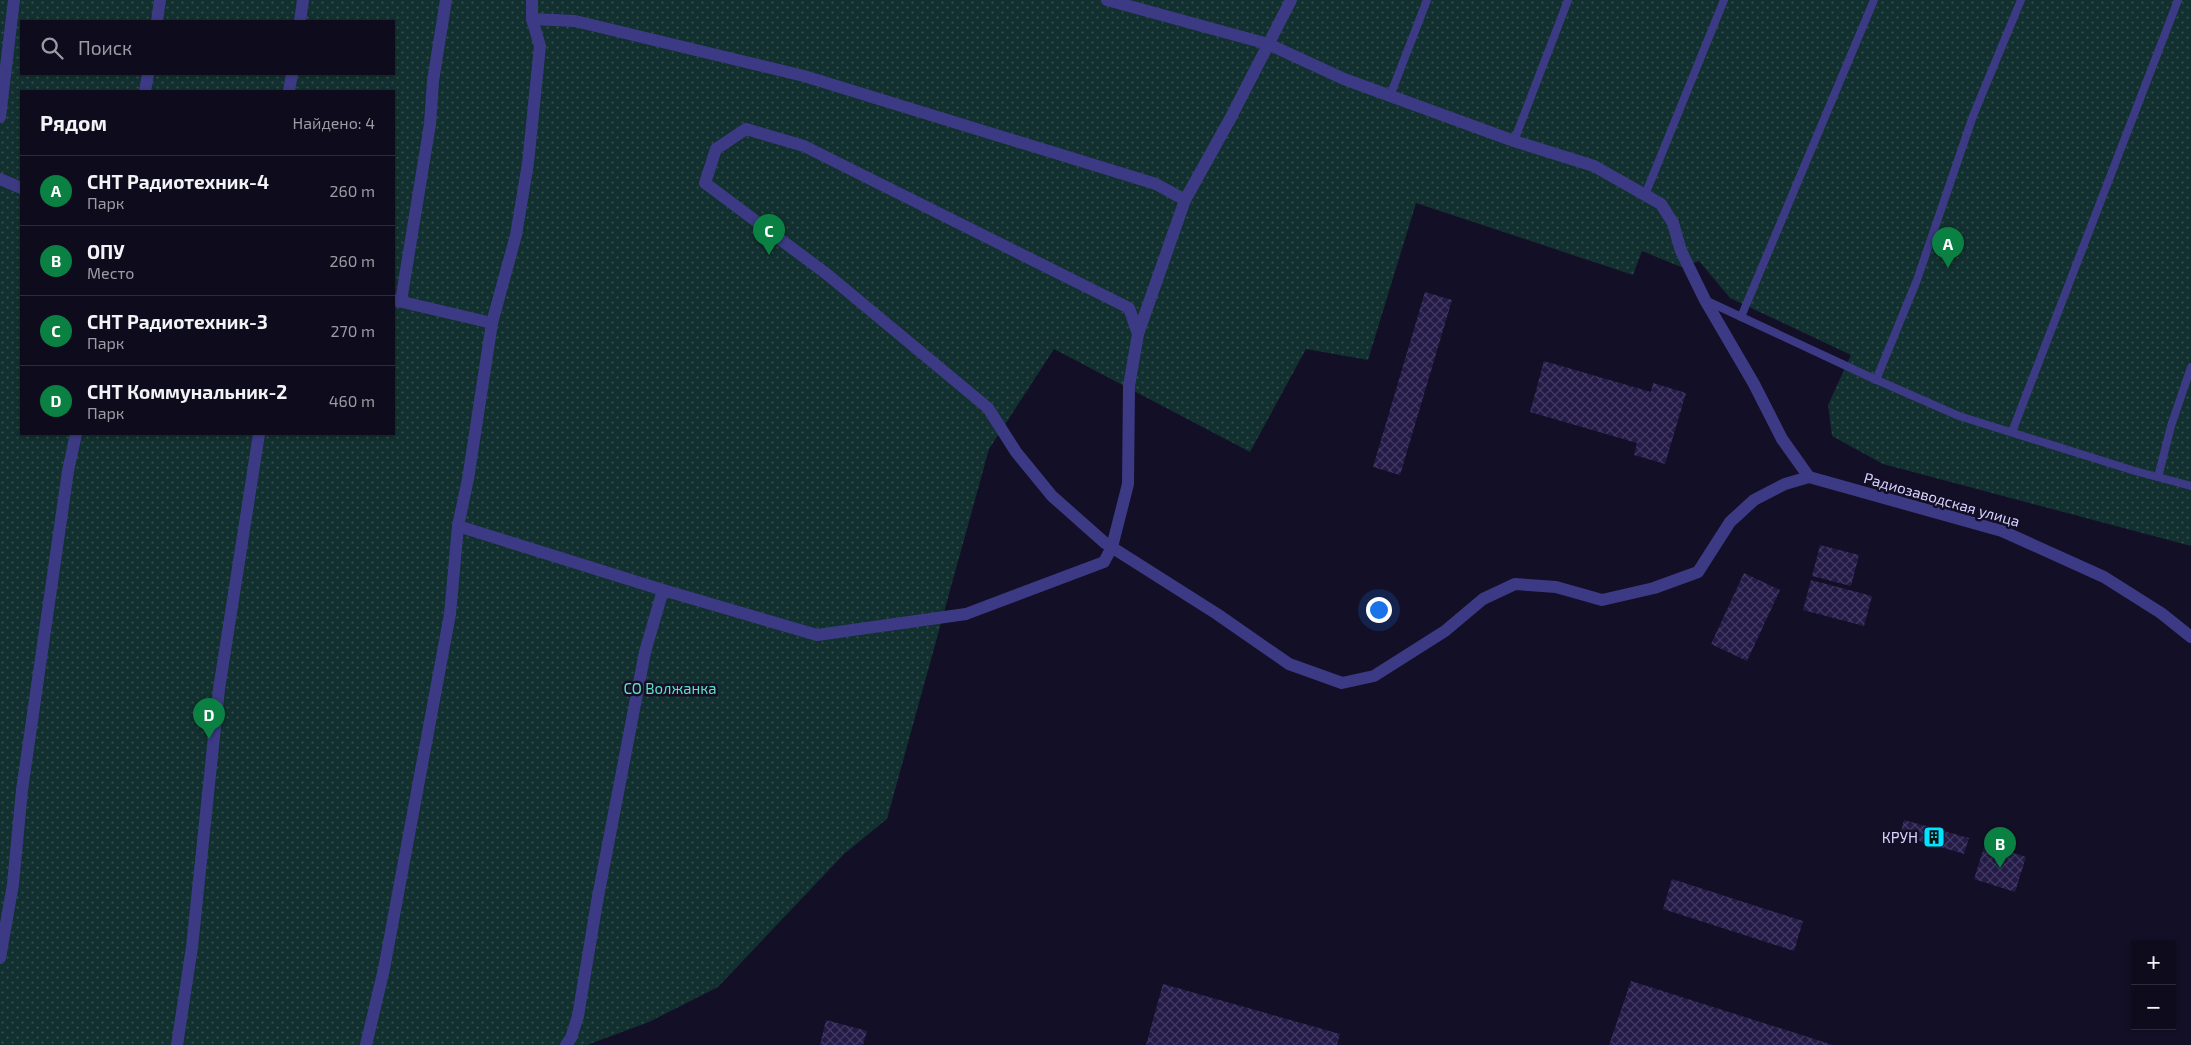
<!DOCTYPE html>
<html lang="ru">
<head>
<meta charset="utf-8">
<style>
	:root { --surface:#0e0b1c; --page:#1c1929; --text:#f1f3f6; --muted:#9b9ba3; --line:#2e2b3b; --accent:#0b8043 }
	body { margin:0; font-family:"Exo 2",sans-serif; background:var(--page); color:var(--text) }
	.controls { position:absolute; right:15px; bottom:15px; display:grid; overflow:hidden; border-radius:0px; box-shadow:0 1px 4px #0004 }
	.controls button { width:45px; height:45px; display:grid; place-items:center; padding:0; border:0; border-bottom:1px solid var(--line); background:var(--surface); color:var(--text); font:25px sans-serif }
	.you { position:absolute; left:1378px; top:609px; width:18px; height:18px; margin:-12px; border:4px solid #fff; border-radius:50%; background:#1a73e8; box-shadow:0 0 0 8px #1a73e833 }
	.badge { display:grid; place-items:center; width:32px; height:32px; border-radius:50%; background:var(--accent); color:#fff; font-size:16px; font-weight:700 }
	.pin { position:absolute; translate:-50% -41px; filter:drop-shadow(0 1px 2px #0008) }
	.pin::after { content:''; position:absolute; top:26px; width:18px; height:15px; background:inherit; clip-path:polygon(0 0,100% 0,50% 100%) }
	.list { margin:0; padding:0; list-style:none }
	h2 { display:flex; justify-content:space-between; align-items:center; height:65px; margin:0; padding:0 20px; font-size:21px }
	h2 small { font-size:16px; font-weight:400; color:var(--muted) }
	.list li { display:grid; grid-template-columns:32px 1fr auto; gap:15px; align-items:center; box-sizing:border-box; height:70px; padding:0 20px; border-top:1px solid var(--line) }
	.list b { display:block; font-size:19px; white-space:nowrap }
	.list p { margin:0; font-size:16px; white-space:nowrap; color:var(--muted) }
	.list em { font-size:16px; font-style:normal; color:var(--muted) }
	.icon { flex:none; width:28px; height:28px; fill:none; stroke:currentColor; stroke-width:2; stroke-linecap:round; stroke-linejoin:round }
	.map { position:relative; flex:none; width:2191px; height:1045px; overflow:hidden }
	.search { position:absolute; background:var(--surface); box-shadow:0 1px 4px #0004; left:20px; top:20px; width:375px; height:55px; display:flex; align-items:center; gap:12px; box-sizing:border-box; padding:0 18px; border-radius:0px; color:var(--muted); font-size:19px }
	.panel { position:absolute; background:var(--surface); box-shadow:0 1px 4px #0004; left:20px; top:90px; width:375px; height:345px; border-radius:0px }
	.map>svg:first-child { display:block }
</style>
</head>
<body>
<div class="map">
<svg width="2191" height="1045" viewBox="0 0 2191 1045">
	<defs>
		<pattern id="grass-dots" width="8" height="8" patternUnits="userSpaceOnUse" patternTransform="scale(1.25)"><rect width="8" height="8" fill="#12302f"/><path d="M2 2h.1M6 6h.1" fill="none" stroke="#344d4e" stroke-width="1.8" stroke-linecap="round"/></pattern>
		<pattern id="building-cross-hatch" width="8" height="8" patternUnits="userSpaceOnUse" patternTransform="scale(1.25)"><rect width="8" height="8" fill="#241b47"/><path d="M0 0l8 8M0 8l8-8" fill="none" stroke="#433b63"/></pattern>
	</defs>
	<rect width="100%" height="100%" fill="#130f26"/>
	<!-- grass -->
	<path fill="url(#grass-dots)" fill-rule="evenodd" d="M0,0H2191V546L1883,464L1832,436L1828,405L1851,355L1730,298L1699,261L1681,267L1642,251L1633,275L1416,203L1368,360L1306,349L1250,452L1054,349L989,449L887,819L844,854L718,987L649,1022L587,1045H0ZM21,21H394V74H21ZM21,91H394V434H21Z"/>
	<!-- building -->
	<g fill="url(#building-cross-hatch)">
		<path d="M1425,292L1452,300L1400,475L1373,467Z"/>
		<path d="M1544,361L1651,392L1653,383L1686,393L1665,464L1634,455L1637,443L1530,412Z"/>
		<path d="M1820,545L1859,555L1851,586L1812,576Z"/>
		<path d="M1744,573L1780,590L1747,661L1711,644Z"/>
		<path d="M1811,580L1872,596L1864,626L1803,610Z"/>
		<path d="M1904,820L1969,838L1964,854L1900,835Z"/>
		<path d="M1985,844L2026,857L2015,892L1974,879Z"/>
		<path d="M1672,879L1803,921L1794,951L1663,909Z"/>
		<path d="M1631,981L1833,1045H1609Z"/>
		<path d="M1163,984L1340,1034L1337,1045H1146Z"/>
		<path d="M826,1020L867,1031L863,1045H820Z"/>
	</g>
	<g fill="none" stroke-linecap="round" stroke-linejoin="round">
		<!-- lane -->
		<g stroke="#3d3a85" stroke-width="8">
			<path d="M1390,96L1427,0"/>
			<path d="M1514,141L1568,0"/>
			<path d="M1645,195L1724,0"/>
			<path d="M1707,301L1870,377L1959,416L2135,471L2191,486"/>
			<path d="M1741,317L1874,0"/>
			<path d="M1876,380L1917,280L1973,116L2021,0"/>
			<path d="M2012,432L2178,0"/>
			<path d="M2158,477L2171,426L2191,367"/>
		</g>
		<!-- street -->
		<g stroke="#3d3a85" stroke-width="12">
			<path d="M1107,0L1268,44L1344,79L1514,141L1594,166L1661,204L1673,223L1681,251L1705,300L1754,384L1782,439L1809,477"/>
			<path d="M532,19L575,21L804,76L1156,184L1185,200"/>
			<path d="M157,21L160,0"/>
			<path d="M300,21L303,0"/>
			<path d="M145,91L148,74"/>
			<path d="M289,91L292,74"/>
			<path d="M0,117L14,0"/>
			<path d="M0,179L21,188"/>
			<path d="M394,300L492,323"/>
			<path d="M401,301L430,124L433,81L446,0"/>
			<path d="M1138,334L1129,308L804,146L746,129L716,149L705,183L828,275L988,408L1016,452L1052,496L1105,543L1217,614L1289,664L1342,683L1374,676L1445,631L1483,599L1515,584L1556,587L1602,600L1654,588L1698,572L1730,522L1754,500L1785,484L1809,477"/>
			<path d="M1809,477L2002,531L2104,577L2161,613L2191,637"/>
			<path d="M458,526L663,590L817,635L966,614L1104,562L1112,547L1128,484L1129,386L1138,334L1185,200L1230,119L1291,0"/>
			<path d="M0,958L13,884L22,790L68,471L76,434"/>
			<path d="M177,1045L192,947L219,689L259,434"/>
			<path d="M366,1045L384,969L450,614L458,526L468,479L492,323L516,235L528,163L540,46L532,19V0"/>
			<path d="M566,1045L571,1038L578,1016L597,902L645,652L663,590"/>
		</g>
	</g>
	<!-- icons -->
	<defs>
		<g id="building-square" transform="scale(1.125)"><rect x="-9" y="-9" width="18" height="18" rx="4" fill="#00e5ff" stroke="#130f26"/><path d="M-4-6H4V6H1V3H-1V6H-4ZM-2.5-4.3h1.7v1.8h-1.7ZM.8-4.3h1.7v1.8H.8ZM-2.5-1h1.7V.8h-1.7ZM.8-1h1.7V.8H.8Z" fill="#111"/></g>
	</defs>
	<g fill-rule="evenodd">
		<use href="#building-square" x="1934" y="837"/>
	</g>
	<g text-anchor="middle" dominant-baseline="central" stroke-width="5" stroke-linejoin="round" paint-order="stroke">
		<!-- street labels -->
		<g font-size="15" fill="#d9d4ff" stroke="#130f26">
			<text transform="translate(1942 499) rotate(16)">Радиозаводская улица</text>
		</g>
		<!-- park labels -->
		<g font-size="15" fill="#5fe0c0" stroke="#130f26">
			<text x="670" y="688">СО Волжанка</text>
		</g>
		<!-- poi labels -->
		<g font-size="15" fill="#d9d4ff" stroke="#130f26" text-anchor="end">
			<text x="1918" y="837">КРУН</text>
		</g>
	</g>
</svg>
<div class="controls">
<button>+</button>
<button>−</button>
</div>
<div class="you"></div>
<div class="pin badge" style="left:1948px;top:268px">A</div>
<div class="pin badge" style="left:2000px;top:868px">B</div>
<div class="pin badge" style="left:769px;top:255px">C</div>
<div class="pin badge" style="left:209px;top:739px">D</div>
<div class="search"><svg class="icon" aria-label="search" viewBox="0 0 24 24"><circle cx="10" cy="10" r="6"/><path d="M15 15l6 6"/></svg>Поиск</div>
<section class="panel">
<h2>Рядом<small>Найдено: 4</small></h2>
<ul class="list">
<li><span class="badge">A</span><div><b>СНТ Радиотехник-4</b><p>Парк</p></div><em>260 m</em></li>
<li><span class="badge">B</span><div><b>ОПУ</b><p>Место</p></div><em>260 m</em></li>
<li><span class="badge">C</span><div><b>СНТ Радиотехник-3</b><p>Парк</p></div><em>270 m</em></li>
<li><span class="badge">D</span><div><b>СНТ Коммунальник-2</b><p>Парк</p></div><em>460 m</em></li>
</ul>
</section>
</div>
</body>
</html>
